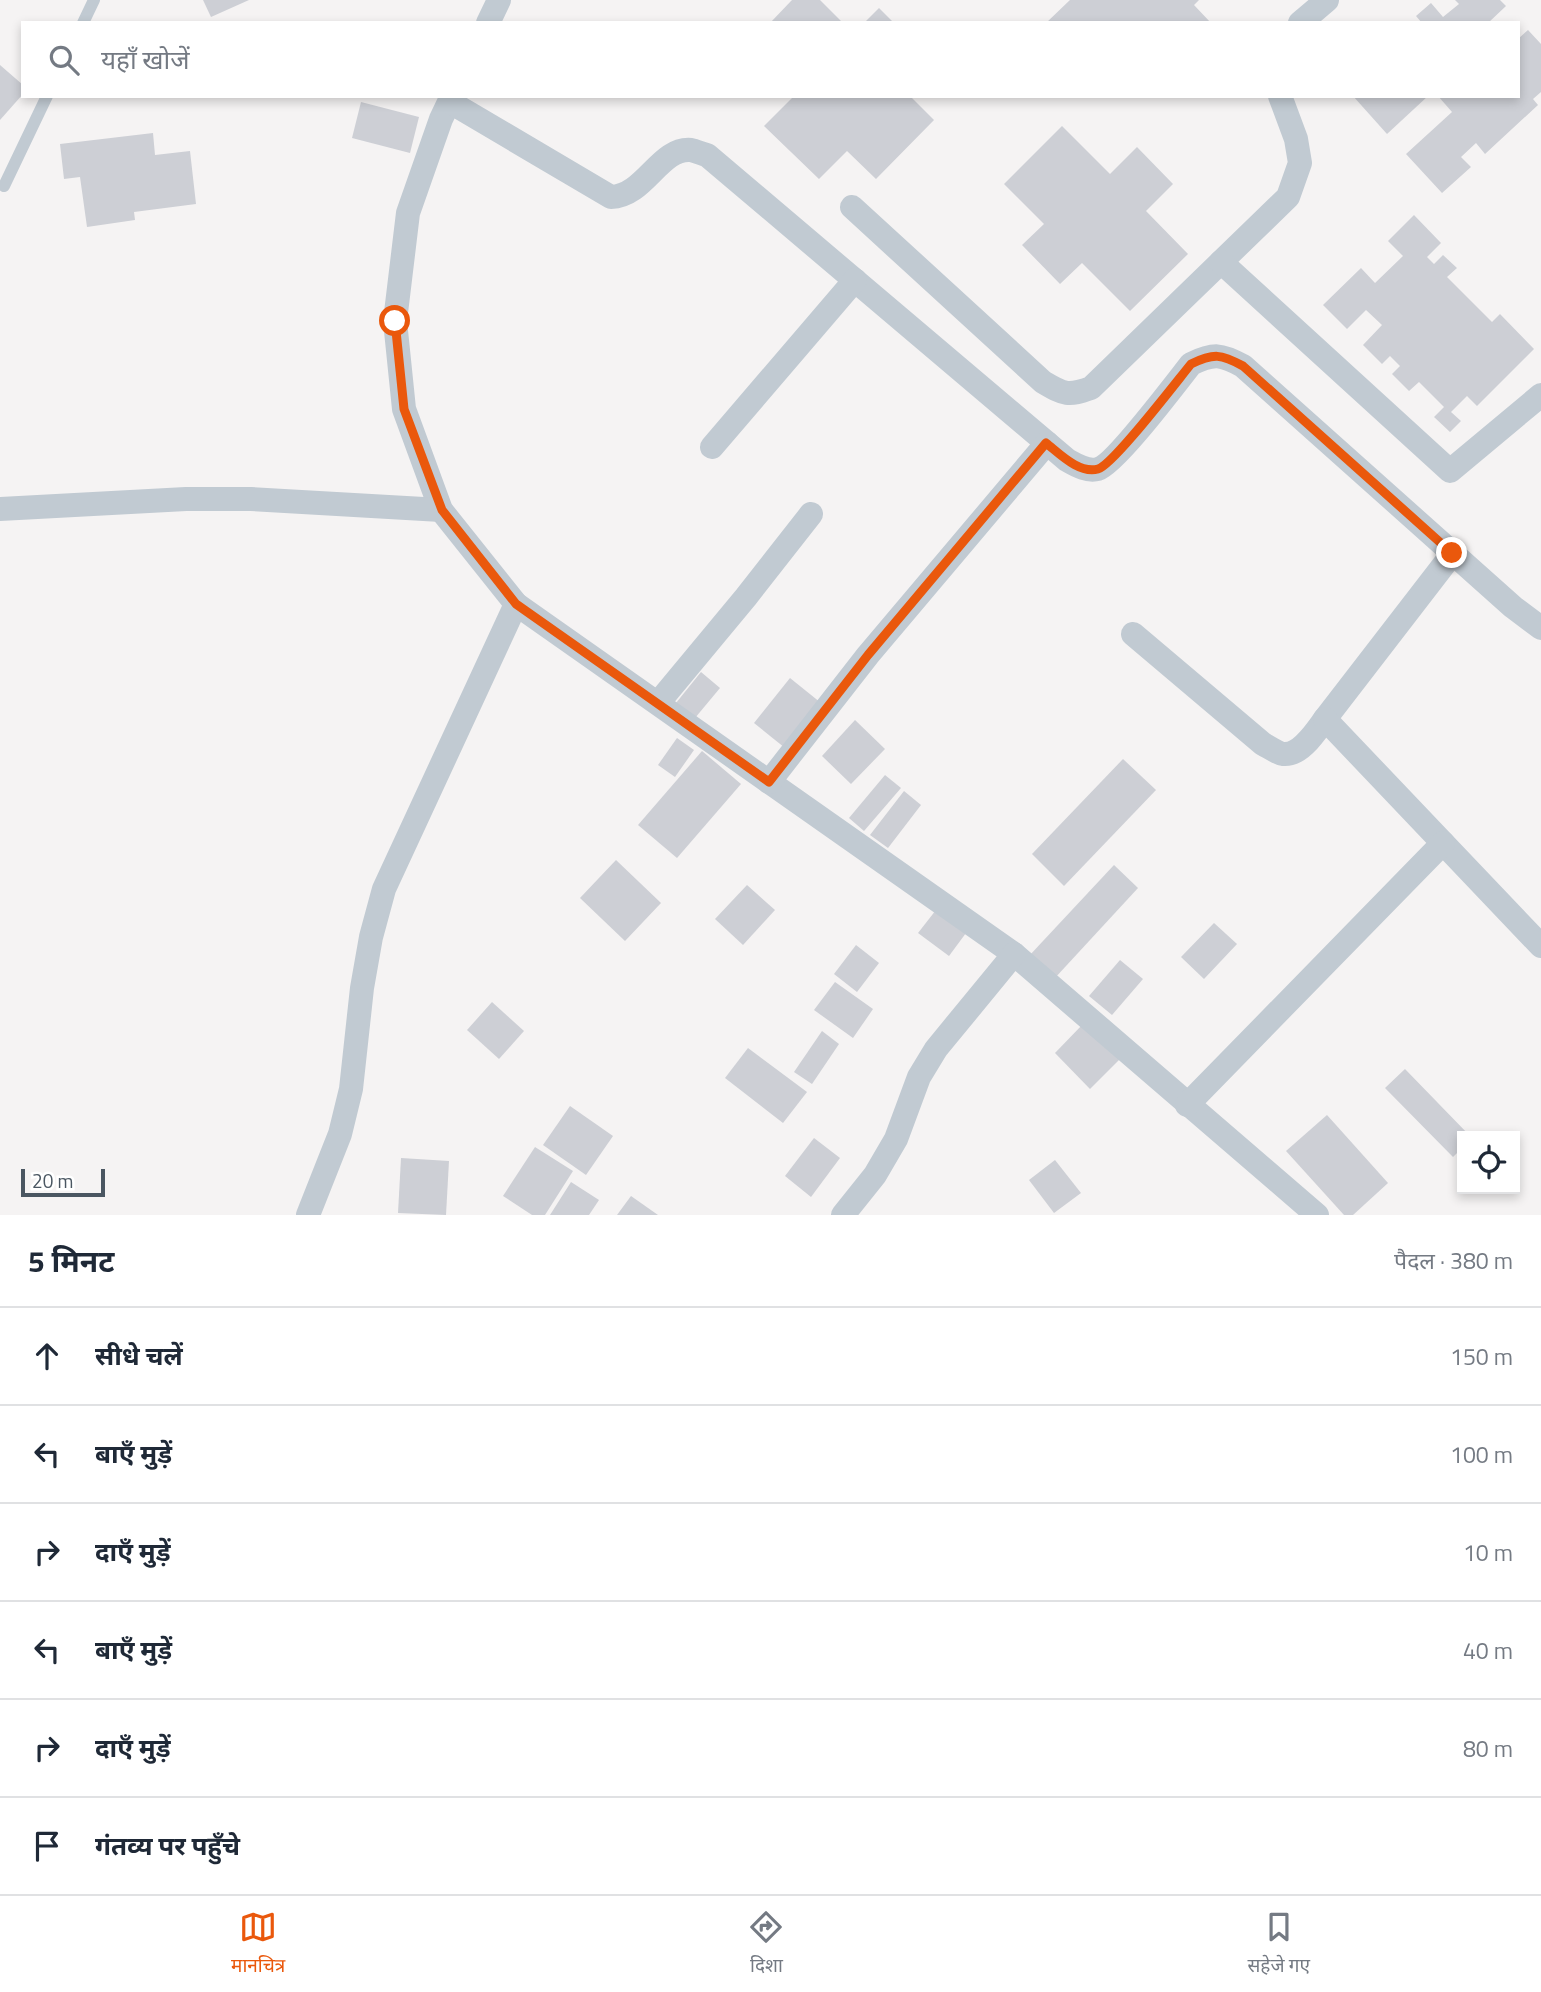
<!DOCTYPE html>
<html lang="hi">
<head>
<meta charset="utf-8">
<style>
	:root { --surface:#fff; --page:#f6f6f7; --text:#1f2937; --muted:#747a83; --line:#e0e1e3; --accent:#ea580c }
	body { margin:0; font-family:"Titillium Web","Noto Sans Devanagari",sans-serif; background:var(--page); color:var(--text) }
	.controls { position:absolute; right:21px; bottom:21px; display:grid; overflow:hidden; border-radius:0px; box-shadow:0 4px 10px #0003 }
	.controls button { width:63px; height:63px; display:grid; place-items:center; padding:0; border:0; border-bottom:2px solid var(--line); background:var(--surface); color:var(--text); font:35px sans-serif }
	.scale { position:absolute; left:21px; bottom:18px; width:84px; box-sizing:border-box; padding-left:7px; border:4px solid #4a5661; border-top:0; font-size:19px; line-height:24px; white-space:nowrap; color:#4a5661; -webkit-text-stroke:5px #fff; paint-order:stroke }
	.stop { position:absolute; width:21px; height:21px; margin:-16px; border:5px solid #ea580c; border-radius:50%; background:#fff }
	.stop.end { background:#ea580c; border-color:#fff; box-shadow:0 2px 7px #0008 }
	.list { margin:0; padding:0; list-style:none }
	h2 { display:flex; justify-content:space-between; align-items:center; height:91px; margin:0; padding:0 28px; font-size:30px }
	h2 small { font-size:23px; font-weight:400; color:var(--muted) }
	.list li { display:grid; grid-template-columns:46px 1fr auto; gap:21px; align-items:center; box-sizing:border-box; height:98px; padding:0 28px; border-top:2px solid var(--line) }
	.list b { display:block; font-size:26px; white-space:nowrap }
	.list em { font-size:23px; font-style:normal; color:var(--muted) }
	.icon { flex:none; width:38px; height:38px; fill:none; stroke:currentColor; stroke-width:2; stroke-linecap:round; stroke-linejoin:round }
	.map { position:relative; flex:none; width:1541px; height:1215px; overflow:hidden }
	.search { position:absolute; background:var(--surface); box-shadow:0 4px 10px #0003; left:21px; right:21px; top:21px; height:77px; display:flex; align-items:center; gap:18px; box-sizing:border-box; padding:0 24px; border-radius:0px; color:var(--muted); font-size:26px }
	.sheet { height:679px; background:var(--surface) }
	nav { display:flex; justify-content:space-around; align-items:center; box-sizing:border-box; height:98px; border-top:2px solid var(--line); background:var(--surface); font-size:19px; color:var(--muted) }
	nav a { display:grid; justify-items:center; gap:4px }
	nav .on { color:var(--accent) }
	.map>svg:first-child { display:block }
</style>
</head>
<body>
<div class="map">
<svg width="1541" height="1215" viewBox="0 0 1541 1215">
	<rect width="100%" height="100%" fill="#f5f3f3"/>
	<!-- building -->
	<g fill="#cdcfd5">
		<path d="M203,0H249L211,17Z"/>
		<path d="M792,0H820L843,23H770Z"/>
		<path d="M1070,0H1199L1194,5L1211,23H1046Z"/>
		<path d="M1455,0H1500L1506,6L1488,23H1422L1416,16L1431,3L1443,17L1459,4Z"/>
		<path d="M879,8L894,23H864Z"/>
		<path d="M1528,30L1541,44V92L1533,99L1538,105L1485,154L1476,143L1461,157L1471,167L1442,193L1406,154L1452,112L1438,96H1518V39Z"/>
		<path d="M0,65L23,85V94L0,120Z"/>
		<path d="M794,96H910L934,120L876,179L847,151L819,179L764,126Z"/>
		<path d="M1353,96H1428L1387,134Z"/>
		<path d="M361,102L419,117L410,153L352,138Z"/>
		<path d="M1062,126L1110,174L1137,147L1173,184L1146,211L1188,254L1130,311L1082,263L1060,284L1022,245L1044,224L1004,184Z"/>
		<path d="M153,133L155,155L190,151L196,204L134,212L135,220L87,227L80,177L64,179L60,144Z"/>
		<path d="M1414,215L1441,243L1427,257L1434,264L1443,255L1457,268L1447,277L1492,322L1500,314L1534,349L1477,406L1467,396L1451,412L1461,421L1450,432L1434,417L1444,407L1419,382L1409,391L1392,374L1400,366L1390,356L1382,364L1363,345L1382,325L1366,310L1347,329L1323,305L1361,268L1375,283L1403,256L1388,241Z"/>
		<path d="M701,672L720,688L695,718L676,703Z"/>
		<path d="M790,678L826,707L790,752L754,723Z"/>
		<path d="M855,720L885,749L851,784L822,756Z"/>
		<path d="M677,738L694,750L675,777L658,765Z"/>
		<path d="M702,751L741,784L677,858L638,825Z"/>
		<path d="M1123,759L1156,790L1064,886L1032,854Z"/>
		<path d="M885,775L901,788L864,831L849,818Z"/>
		<path d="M904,791L921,805L888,848L870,835Z"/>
		<path d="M616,860L661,903L625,941L580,898Z"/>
		<path d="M1114,865L1138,888L1054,979L1029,956Z"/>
		<path d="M747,885L775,910L743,945L715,919Z"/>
		<path d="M936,910L966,933L949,956L918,933Z"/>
		<path d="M1214,923L1237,944L1204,979L1181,957Z"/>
		<path d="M856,945L879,963L857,992L834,974Z"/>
		<path d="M1120,960L1143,979L1112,1015L1089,996Z"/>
		<path d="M835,982L873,1009L853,1038L814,1010Z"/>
		<path d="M492,1002L524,1031L499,1059L467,1030Z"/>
		<path d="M1084,1023L1120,1059L1090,1089L1055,1053Z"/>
		<path d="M822,1031L839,1044L812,1084L794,1072Z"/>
		<path d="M748,1048L807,1092L783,1123L725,1078Z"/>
		<path d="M1405,1069L1470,1136H1462V1148L1453,1157L1385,1088Z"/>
		<path d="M570,1106L613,1136L586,1175L543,1145Z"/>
		<path d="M1327,1115L1388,1183L1353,1215H1344L1286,1151Z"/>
		<path d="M814,1138L840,1158L811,1197L785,1176Z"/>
		<path d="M535,1147L573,1171L545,1215H532L503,1196Z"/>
		<path d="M401,1158L449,1161L446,1215L398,1213Z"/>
		<path d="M1055,1160L1081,1193L1054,1213L1029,1180Z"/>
		<path d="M571,1182L599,1200L589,1215H550Z"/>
		<path d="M631,1196L658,1215H617Z"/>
	</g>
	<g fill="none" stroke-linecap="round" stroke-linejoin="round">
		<!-- service -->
		<g stroke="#c1cad2" stroke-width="12">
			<path d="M83,23L94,0"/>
			<path d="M4,186L47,96"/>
		</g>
		<!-- minor -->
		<g stroke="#c1cad2" stroke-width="24">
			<path d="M488,23L499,0"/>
			<path d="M1300,23L1327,0"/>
			<path d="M452,96L441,119L408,213L395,321L404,409L441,510L516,604L1014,954L1317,1215"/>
			<path d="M450,102L611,197C645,196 660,147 691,150C696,151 702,154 707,155L1067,460C1076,465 1087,472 1098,469C1115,464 1176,383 1191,364C1214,353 1221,354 1243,366L1513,607L1541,628"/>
			<path d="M852,207L1043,382C1065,395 1068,396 1091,388L1288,197L1300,163L1296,139L1280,96"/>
			<path d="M1221,262L1450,471L1541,395"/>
			<path d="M712,447L855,280"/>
			<path d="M0,509L186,499H251L441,510"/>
			<path d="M1133,634L1263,744C1269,747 1277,753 1283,754C1301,756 1316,731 1325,719L1453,553"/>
			<path d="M658,703L746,597L811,514"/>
			<path d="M1325,719L1541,946"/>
			<path d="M769,782L868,655L1047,443"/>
			<path d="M1187,1105L1443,843"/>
			<path d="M308,1215L340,1134L351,1089L362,988L371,937L384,889L516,604"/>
			<path d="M843,1215L875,1175L896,1139L919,1077L936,1049L1014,954"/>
		</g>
	</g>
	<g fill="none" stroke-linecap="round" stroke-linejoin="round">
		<!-- route -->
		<path stroke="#ea580c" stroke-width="9" d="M395,321L404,409L442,510L516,604L769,782L868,655L1046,443C1060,454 1079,474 1098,469C1113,465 1177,381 1191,364C1214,353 1221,354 1243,366L1452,553"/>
	</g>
</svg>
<div class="controls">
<button><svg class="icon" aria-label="locate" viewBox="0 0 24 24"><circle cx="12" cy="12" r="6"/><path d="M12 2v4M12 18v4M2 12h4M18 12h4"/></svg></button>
</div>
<div class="scale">20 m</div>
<div class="stop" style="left:395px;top:321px"></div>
<div class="stop end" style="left:1452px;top:553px"></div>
<div class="search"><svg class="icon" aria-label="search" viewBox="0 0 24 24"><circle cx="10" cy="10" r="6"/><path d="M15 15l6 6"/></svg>यहाँ खोजें</div>
</div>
<section class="sheet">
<h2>5 मिनट<small>पैदल · 380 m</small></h2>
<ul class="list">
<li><svg class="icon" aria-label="ahead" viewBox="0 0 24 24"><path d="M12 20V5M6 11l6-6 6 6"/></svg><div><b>सीधे चलें</b></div><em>150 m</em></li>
<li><svg class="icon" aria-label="left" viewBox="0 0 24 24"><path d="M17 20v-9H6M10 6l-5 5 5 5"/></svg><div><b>बाएँ मुड़ें</b></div><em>100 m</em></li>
<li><svg class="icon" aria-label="right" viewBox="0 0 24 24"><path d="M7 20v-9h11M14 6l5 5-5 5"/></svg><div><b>दाएँ मुड़ें</b></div><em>10 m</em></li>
<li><svg class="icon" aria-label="left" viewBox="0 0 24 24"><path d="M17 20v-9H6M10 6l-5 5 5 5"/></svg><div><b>बाएँ मुड़ें</b></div><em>40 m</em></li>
<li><svg class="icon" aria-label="right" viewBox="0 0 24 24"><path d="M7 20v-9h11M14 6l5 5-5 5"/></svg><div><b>दाएँ मुड़ें</b></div><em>80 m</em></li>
<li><svg class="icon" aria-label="arrive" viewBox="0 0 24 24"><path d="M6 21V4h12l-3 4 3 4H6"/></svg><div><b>गंतव्य पर पहुँचे</b></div></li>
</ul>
</section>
<nav>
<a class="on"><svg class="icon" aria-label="map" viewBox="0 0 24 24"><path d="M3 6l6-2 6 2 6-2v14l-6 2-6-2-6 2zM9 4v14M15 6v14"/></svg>मानचित्र</a>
<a><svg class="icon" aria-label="directions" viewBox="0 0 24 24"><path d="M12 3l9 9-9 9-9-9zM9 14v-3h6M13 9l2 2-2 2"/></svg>दिशा</a>
<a><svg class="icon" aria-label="saved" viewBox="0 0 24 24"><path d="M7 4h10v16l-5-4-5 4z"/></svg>सहेजे गए</a>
</nav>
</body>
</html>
